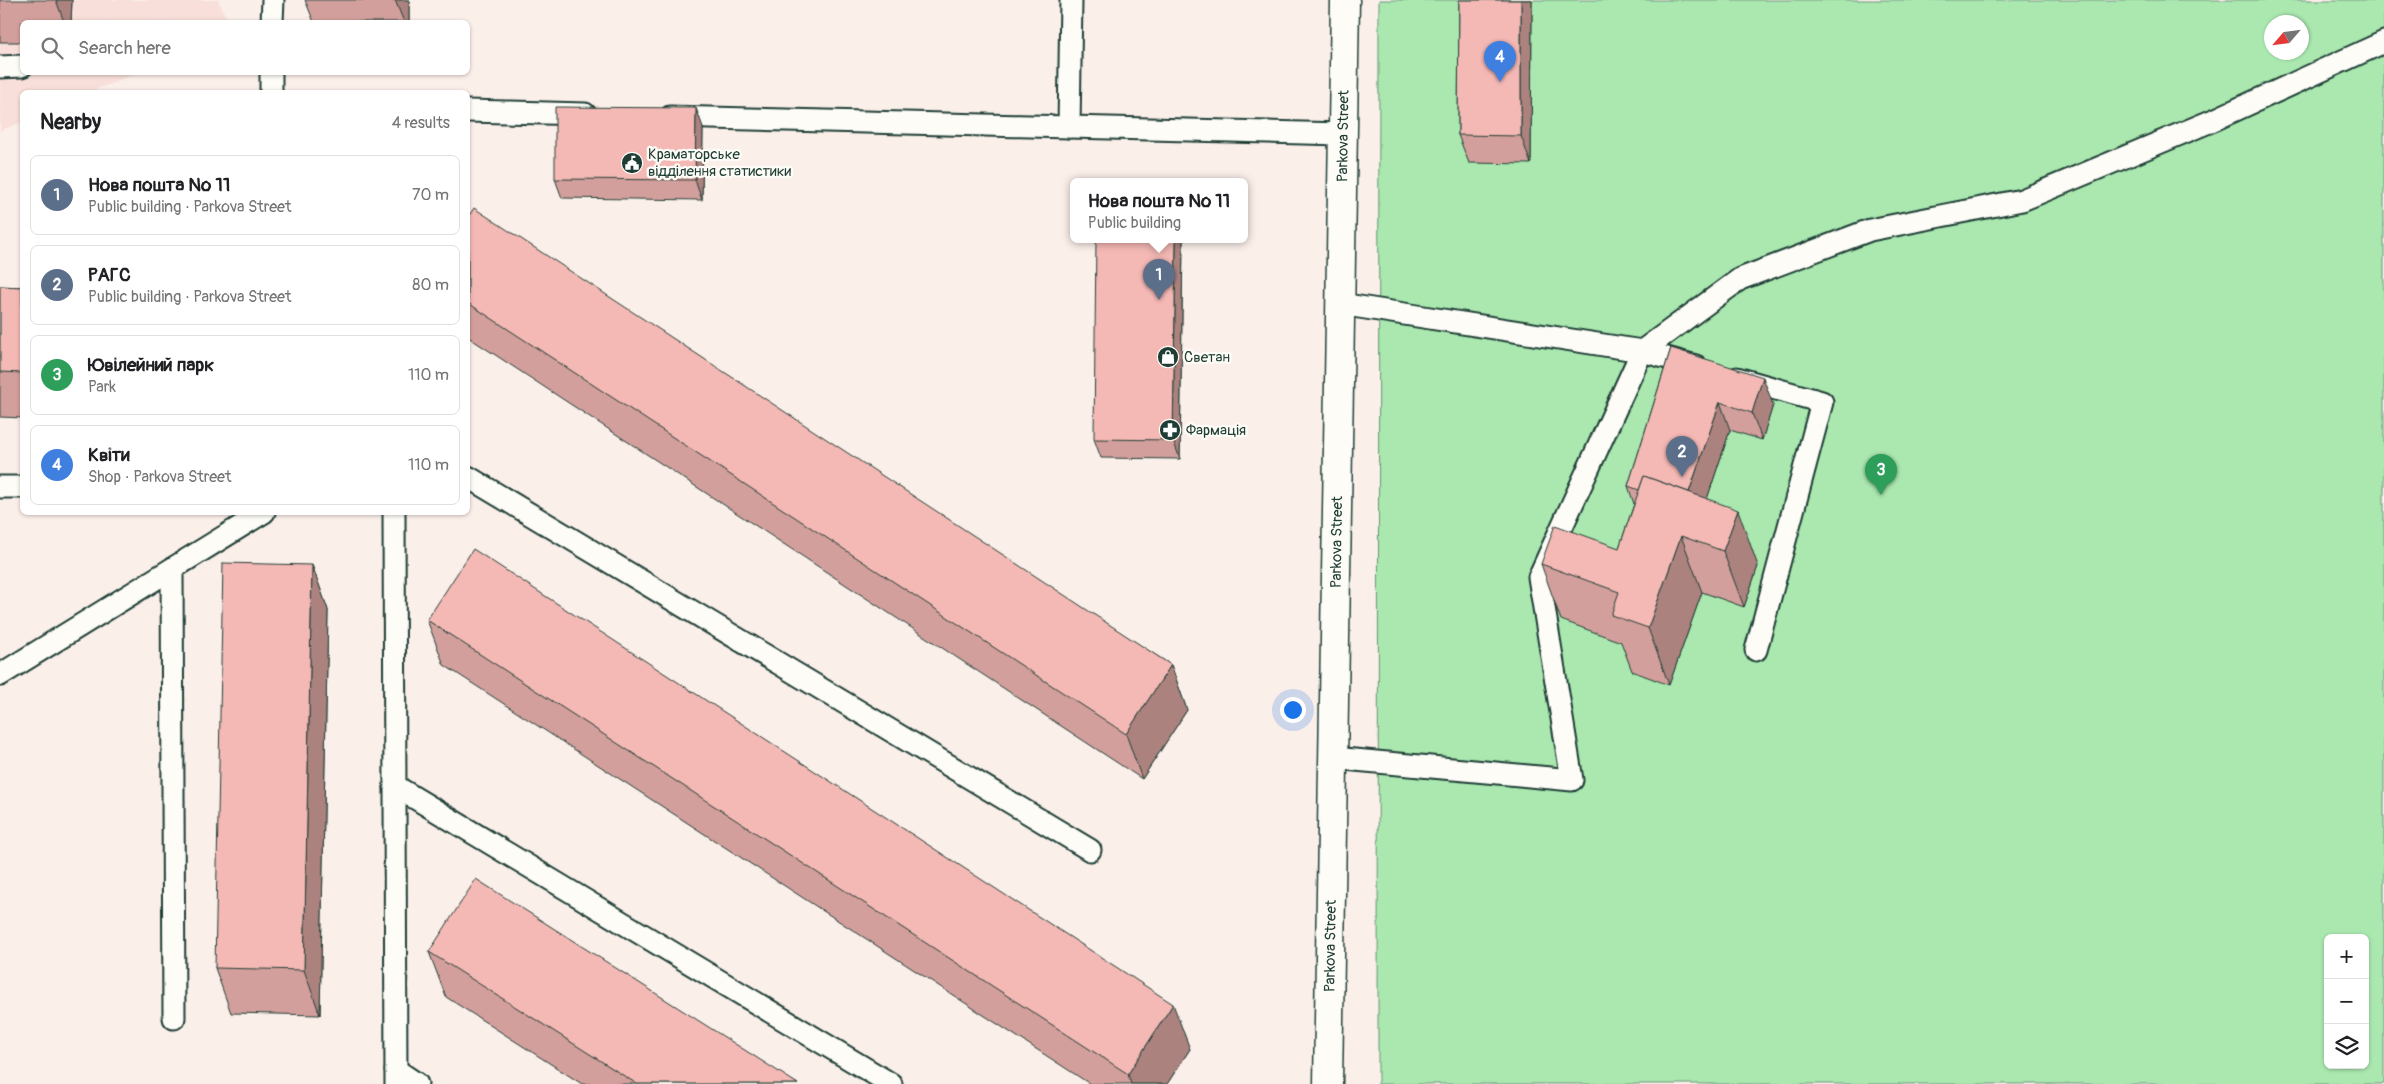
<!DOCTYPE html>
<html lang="en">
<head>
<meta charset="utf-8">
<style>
	:root { --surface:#fff; --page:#f2f2f2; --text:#202124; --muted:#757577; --line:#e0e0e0; --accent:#b45309 }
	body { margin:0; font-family:Pangolin,sans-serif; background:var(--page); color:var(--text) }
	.controls { position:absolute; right:15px; bottom:15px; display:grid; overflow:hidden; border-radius:8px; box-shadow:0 1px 4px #0004 }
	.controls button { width:45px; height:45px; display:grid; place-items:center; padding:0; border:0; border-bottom:1px solid var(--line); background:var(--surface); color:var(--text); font:25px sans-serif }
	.compass { position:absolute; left:2264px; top:15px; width:45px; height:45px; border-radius:50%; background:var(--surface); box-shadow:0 1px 4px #0004; rotate:242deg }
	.you { position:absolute; left:1292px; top:709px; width:18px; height:18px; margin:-12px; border:4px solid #fff; border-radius:50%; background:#1a73e8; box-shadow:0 0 0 8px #1a73e833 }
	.badge { display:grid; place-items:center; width:32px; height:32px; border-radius:50%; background:var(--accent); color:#fff; font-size:16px; font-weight:700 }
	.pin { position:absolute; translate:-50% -41px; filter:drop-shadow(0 1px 2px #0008) }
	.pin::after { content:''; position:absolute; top:26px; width:18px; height:15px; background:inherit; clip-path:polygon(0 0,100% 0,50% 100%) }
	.popup { position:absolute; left:1070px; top:178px; width:178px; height:65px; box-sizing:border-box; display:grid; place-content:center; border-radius:8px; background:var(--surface); filter:drop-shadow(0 1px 4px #0005); font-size:16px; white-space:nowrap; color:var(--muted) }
	.popup b { font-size:19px; color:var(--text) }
	.popup::after { content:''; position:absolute; left:50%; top:100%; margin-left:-10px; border:10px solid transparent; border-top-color:var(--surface) }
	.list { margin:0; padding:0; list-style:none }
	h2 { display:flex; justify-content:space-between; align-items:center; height:65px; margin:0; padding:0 20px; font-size:21px }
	h2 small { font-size:16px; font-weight:400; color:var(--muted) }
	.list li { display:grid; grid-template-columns:32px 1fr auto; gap:15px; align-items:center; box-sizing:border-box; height:80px; margin:0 10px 10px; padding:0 10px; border:1px solid var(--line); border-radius:8px }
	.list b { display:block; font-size:19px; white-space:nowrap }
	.list p { margin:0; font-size:16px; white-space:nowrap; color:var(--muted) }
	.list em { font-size:16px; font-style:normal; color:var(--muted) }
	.icon { flex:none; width:28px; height:28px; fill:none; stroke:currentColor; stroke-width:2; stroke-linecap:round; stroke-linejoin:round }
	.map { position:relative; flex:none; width:2384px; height:1084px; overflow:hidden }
	.search { position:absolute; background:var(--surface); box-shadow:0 1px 4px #0004; left:20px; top:20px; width:450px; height:55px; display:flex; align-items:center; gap:12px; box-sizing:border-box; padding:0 18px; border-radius:8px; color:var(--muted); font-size:19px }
	.panel { position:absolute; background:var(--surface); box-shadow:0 1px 4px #0004; left:20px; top:90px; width:450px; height:425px; border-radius:8px }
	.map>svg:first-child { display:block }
</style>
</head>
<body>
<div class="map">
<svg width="2384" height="1084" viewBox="0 0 2384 1084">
	<rect width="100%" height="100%" fill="#fbefea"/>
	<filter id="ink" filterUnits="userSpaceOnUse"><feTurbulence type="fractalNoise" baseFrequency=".02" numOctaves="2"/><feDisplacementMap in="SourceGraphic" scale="10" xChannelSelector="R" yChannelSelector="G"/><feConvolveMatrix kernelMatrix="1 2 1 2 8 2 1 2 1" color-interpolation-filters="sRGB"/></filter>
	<g filter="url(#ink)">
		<!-- built -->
		<path fill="#f9dfda" d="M0,0H218L228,22H22V72L137,73L90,92H22V122L0,131Z"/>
		<!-- green -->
		<path fill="#aae8b0" stroke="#649272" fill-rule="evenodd" d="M1379,0H2384V1084H1378ZM2272,22H2302V52H2272ZM2328,938H2365V1065H2328Z"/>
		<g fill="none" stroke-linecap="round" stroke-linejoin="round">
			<!-- lane casing -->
			<g stroke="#1f3d34" stroke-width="25">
				<g id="lane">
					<path d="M272,22L273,0"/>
					<path d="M0,67L22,66"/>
					<path d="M271,92V72"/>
					<path d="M468,111L585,114"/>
					<path d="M670,117L1343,134"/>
					<path d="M1069,127L1071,0"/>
					<path d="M1340,304L1642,351L1740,279L1870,230L2022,200L2216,119L2384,42"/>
					<path d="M1737,378L1822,402L1756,650"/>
					<path d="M468,477L1090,850"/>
					<path d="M0,487H22"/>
					<path d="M394,512L396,1084"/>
					<path d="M172,569L174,1018"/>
					<path d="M0,675L264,512"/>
					<path d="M1333,758L1572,780L1539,577L1642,351L1696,366"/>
					<path d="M395,786L891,1084"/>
					<path d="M396,1070L417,1084"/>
				</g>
			</g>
			<!-- secondary casing -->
			<g stroke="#1f3d34" stroke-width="31">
				<g id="secondary">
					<path id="s1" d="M1328,1084L1345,0"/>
				</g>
			</g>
			<!-- lane -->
			<use href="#lane" stroke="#fdfcf7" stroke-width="21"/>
			<!-- secondary -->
			<use href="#secondary" stroke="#fdfcf7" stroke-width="28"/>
		</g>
		<!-- wall -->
		<g fill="#d39f9c" stroke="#1f3d34">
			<path d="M0,0H72L71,22H22V42H0Z"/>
			<path d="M305,0H409V22H314Z"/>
			<path d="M1459,0H1532L1531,164L1469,163L1458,135Z"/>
			<path d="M703,127L702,200L562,198L555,179Z"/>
			<path d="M468,217L1171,665L1187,710L1142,779L468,337Z"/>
			<path d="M1183,239L1180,459L1101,458L1094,439Z"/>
			<path d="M0,286L22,287V418L0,417Z"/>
			<path d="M1671,348L1773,405L1762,440L1730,430L1707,499L1758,566L1744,607L1702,592L1669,685L1632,671L1621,642L1561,620L1541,564L1619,548L1634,504L1628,486Z"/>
			<path d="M312,565L328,610L320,1015L231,1013L215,968Z"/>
			<path d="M427,620L1190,1049L1167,1084H1090L444,665Z"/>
			<path d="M429,952L798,1084H582L446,997Z"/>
		</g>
		<!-- shaded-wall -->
		<g fill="#ac827f" stroke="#1f3d34">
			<path d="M56,0H72L71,22H64Z"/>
			<path d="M395,0H409V22H404Z"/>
			<path d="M1521,0H1532L1531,164L1521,136Z"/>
			<path d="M696,108L703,127L702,200L695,180Z"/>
			<path d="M1176,239H1183L1180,459L1173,440Z"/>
			<path d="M1763,377L1773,405L1762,440L1752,413Z"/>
			<path d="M1720,402L1730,430L1695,535L1684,507Z"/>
			<path d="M1738,510L1758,566L1744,607L1723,551Z"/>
			<path d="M1681,536L1702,592L1669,685L1648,628Z"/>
			<path d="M312,565L328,610L320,1015L304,970Z"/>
			<path d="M1171,665L1187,710L1142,779L1126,734Z"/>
			<path d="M1173,1004L1190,1049L1167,1084H1131L1128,1074Z"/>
		</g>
		<!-- building -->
		<g fill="#f5b9b5" stroke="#1f3d34">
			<path d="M1459,0H1521V136L1458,135Z"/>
			<path d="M555,107L696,108L695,180L555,179Z"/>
			<path d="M474,208L1171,665L1126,734L468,303V217Z"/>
			<path d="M1096,239H1176L1173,440L1094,439Z"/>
			<path d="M0,286L22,287V373L0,372Z"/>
			<path d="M1671,348L1763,377L1752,413L1720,402L1689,492L1644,476L1639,490L1628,486Z"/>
			<path d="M1644,476L1738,510L1723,551L1681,536L1648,628L1611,615L1619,592L1541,564L1555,525L1619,548Z"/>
			<path d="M473,549L1173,1004L1128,1074L427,620Z"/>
			<path d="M223,563L312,565L304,970L215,968Z"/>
			<path d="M476,879L798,1084H637L429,952Z"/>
		</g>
	</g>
	<!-- icons -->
	<defs>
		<g id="civic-disc" transform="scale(1.125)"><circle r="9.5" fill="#1f3d34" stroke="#fdfcf7"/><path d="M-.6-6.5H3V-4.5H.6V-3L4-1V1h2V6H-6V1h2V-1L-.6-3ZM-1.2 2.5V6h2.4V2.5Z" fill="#fff"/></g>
		<g id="shop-disc" transform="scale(1.125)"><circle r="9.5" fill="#1f3d34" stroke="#fdfcf7"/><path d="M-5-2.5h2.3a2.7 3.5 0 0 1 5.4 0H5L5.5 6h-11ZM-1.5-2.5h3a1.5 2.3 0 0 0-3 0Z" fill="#fff"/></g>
		<g id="pharmacy-disc" transform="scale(1.125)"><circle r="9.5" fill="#1f3d34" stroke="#fdfcf7"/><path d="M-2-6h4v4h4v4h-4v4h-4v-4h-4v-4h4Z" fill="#fff"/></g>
	</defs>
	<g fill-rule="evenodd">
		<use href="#civic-disc" x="632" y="163"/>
		<use href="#shop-disc" x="1168" y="357"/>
		<use href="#pharmacy-disc" x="1170" y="430"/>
	</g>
	<g text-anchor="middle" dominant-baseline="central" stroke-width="4.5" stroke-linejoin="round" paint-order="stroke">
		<!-- street labels -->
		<g font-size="15" fill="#1f3d34" stroke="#fdfcf7">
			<text stroke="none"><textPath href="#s1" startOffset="948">Parkova Street</textPath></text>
			<text stroke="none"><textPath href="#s1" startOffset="542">Parkova Street</textPath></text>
			<text stroke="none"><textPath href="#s1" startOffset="138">Parkova Street</textPath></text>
		</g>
		<!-- poi labels -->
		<g font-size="15" fill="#1f3d34" stroke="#fdfcf7" text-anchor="start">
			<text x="648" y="154">Краматорське<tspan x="648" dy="17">відділення статистики</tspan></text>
			<text x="1184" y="357">Светан</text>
			<text x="1186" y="430">Фармація</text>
		</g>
	</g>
</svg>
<div class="controls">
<button>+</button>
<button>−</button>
<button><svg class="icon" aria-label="layers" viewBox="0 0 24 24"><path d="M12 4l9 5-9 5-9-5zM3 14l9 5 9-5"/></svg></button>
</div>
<svg class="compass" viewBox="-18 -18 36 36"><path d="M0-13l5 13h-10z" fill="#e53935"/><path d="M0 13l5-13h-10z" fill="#757577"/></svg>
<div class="you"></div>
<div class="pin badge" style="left:1159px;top:300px;background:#5c6f8a">1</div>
<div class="popup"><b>Нова пошта № 11</b>Public building</div>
<div class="pin badge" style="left:1682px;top:477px;background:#5c6f8a">2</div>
<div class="pin badge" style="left:1881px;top:495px;background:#2e9e5b">3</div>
<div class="pin badge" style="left:1500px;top:82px;background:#3f7fe0">4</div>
<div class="search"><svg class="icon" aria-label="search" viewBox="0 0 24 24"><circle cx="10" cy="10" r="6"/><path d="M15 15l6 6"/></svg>Search here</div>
<section class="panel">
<h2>Nearby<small>4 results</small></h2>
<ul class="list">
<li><span class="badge" style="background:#5c6f8a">1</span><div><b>Нова пошта № 11</b><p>Public building · Parkova Street</p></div><em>70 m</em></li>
<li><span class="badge" style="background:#5c6f8a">2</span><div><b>РАГС</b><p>Public building · Parkova Street</p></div><em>80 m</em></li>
<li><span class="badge" style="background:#2e9e5b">3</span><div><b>Ювілейний парк</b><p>Park</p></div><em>110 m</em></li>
<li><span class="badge" style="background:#3f7fe0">4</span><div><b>Квіти</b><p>Shop · Parkova Street</p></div><em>110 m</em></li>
</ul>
</section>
</div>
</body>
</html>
